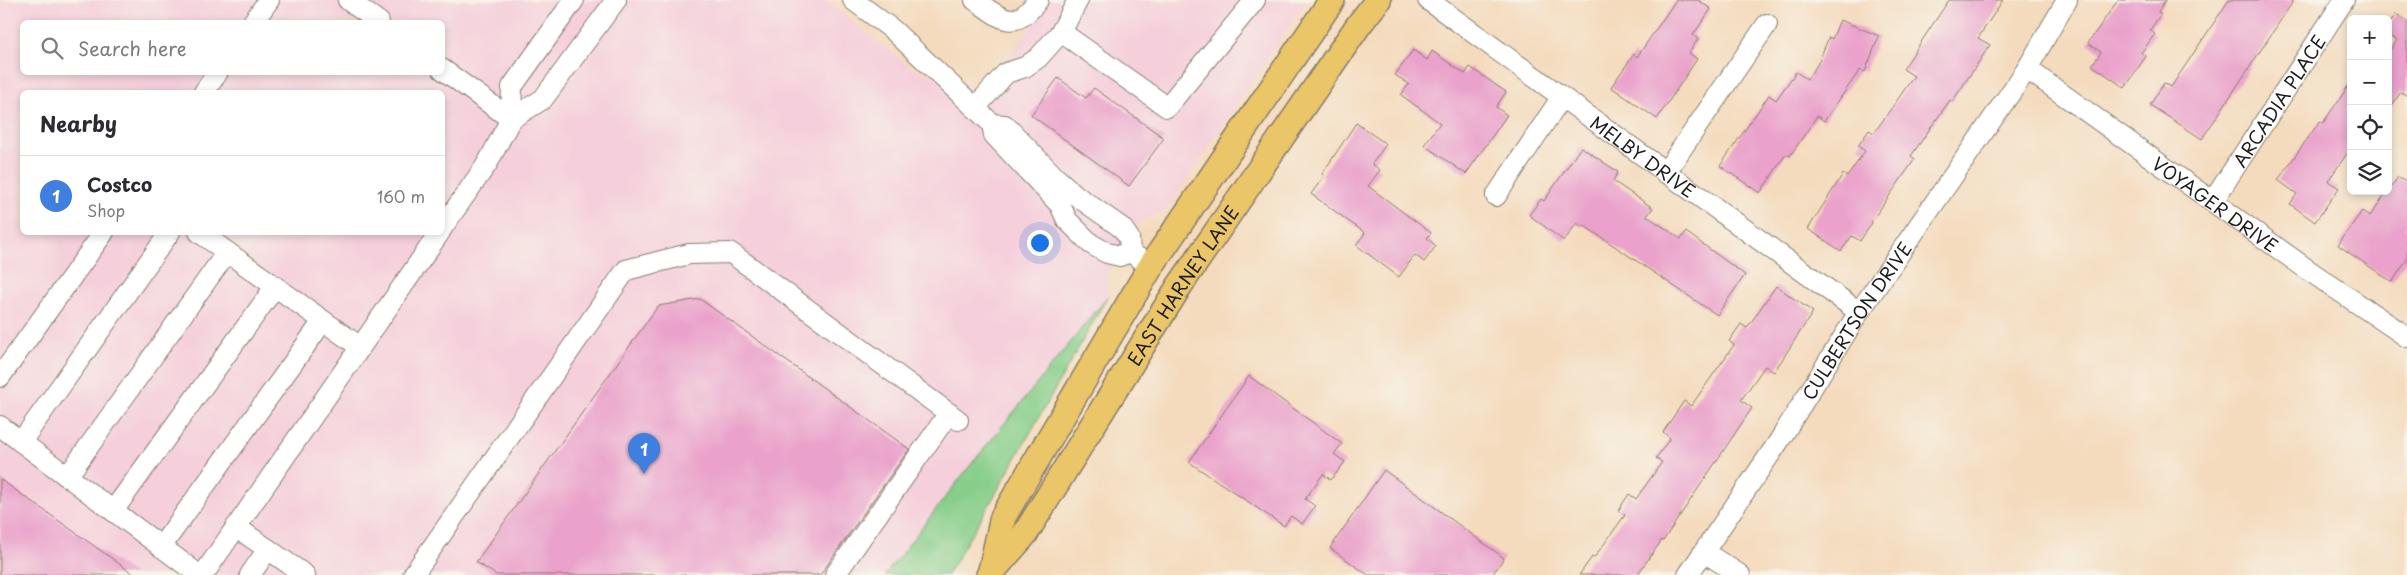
<!DOCTYPE html>
<html lang="en">
<head>
<meta charset="utf-8">
<style>
	:root { --surface:#fff; --page:#f7f7f7; --text:#2b2b33; --muted:#7c7c81; --line:#e1e1e2; --accent:#2563eb }
	body { margin:0; font-family:"Playpen Sans",sans-serif; background:var(--page); color:var(--text) }
	.controls { position:absolute; right:15px; top:15px; display:grid; overflow:hidden; border-radius:8px; box-shadow:0 2px 8px #0003 }
	.controls button { width:45px; height:45px; display:grid; place-items:center; padding:0; border:0; border-bottom:1px solid var(--line); background:var(--surface); color:var(--text); font:25px sans-serif }
	.you { position:absolute; left:1039px; top:242px; width:18px; height:18px; margin:-12px; border:4px solid #fff; border-radius:50%; background:#1a73e8; box-shadow:0 0 0 8px #1a73e833 }
	.badge { display:grid; place-items:center; width:32px; height:32px; border-radius:50%; background:var(--accent); color:#fff; font-size:16px; font-weight:700 }
	.pin { position:absolute; translate:-50% -41px; filter:drop-shadow(0 1px 2px #0008) }
	.pin::after { content:''; position:absolute; top:26px; width:18px; height:15px; background:inherit; clip-path:polygon(0 0,100% 0,50% 100%) }
	.list { margin:0; padding:0; list-style:none }
	h2 { display:flex; justify-content:space-between; align-items:center; height:65px; margin:0; padding:0 20px; font-size:21px }
	h2 small { font-size:16px; font-weight:400; color:var(--muted) }
	.list li { display:grid; grid-template-columns:32px 1fr auto; gap:15px; align-items:center; box-sizing:border-box; height:80px; padding:0 20px; border-top:1px solid var(--line) }
	.list b { display:block; font-size:19px; white-space:nowrap }
	.list p { margin:0; font-size:16px; white-space:nowrap; color:var(--muted) }
	.list em { font-size:16px; font-style:normal; color:var(--muted) }
	.icon { flex:none; width:28px; height:28px; fill:none; stroke:currentColor; stroke-width:2; stroke-linecap:round; stroke-linejoin:round }
	.map { position:relative; flex:none; width:2407px; height:575px; overflow:hidden }
	.search { position:absolute; background:var(--surface); box-shadow:0 2px 8px #0003; left:20px; top:20px; width:425px; height:55px; display:flex; align-items:center; gap:12px; box-sizing:border-box; padding:0 18px; border-radius:8px; color:var(--muted); font-size:19px }
	.panel { position:absolute; background:var(--surface); box-shadow:0 2px 8px #0003; left:20px; top:90px; width:425px; height:145px; border-radius:8px }
	.map>svg:first-child { display:block }
</style>
</head>
<body>
<div class="map">
<svg width="2407" height="575" viewBox="0 0 2407 575">
	<rect width="100%" height="100%" fill="#f7f3e8"/>
	<filter id="ink" filterUnits="userSpaceOnUse"><feTurbulence type="fractalNoise" baseFrequency=".02" numOctaves="2"/><feDisplacementMap in="SourceGraphic" scale="10" xChannelSelector="R" yChannelSelector="G"/><feConvolveMatrix kernelMatrix="1 2 1 2 8 2 1 2 1" color-interpolation-filters="sRGB"/></filter>
	<filter id="wash" filterUnits="userSpaceOnUse"><feTurbulence type="fractalNoise" baseFrequency=".0096" numOctaves="4" result="noise"/><feDisplacementMap in="SourceGraphic" scale="20" xChannelSelector="R" yChannelSelector="G"/><feGaussianBlur stdDeviation="1.12" result="paint"/><feColorMatrix in="noise" values="0 0 0 0 0 0 0 0 0 0 0 0 0 0 0 0 0 1.4 0 .05"/><feComposite in="paint" operator="in"/></filter>
	<g filter="url(#wash)">
		<rect width="100%" height="100%" fill="#f4dbbe"/>
		<!-- built -->
		<path fill="#f5cfdb" fill-rule="evenodd" d="M0,0H825L913,69L977,89L1014,51L1051,0L1306,1L1166,211L1140,222L1107,273L1108,296L961,477L885,575H0ZM22,22H442V72H22ZM22,92H442V232H22Z"/>
		<!-- green -->
		<path fill="#86ce89" stroke="#517552" d="M1108,296L992,500L947,575H885L961,477Z"/>
		<g id="blocks">
			<!-- building -->
			<g fill="#eaa1cb">
				<path d="M1676,0H1698L1711,9L1693,35L1698,39L1689,53L1697,59L1657,119L1611,87L1634,54L1637,57Z"/>
				<path d="M1949,0H2003L1978,38L1990,45L1952,102L1950,100L1911,156L1915,159L1871,222L1872,223L1860,241L1852,236L1841,251L1808,229L1843,174L1847,177L1865,151L1858,146L1869,130L1874,133L1914,76L1903,69Z"/>
				<path d="M2118,0H2166L2158,12L2161,14L2150,30L2155,34L2141,53L2146,56L2125,88L2092,65L2101,52L2088,43Z"/>
				<path d="M2229,0H2294L2202,139L2150,105L2164,83L2171,87Z"/>
				<path d="M2396,14L2407,21V96L2401,92L2388,111V53L2397,40L2388,35V26Z"/>
				<path d="M1840,20L1879,36L1865,72L1860,70L1824,121L1817,116L1790,156L1786,154L1760,193L1720,166L1769,95L1776,100L1796,72L1807,79L1817,65L1829,37L1832,39Z"/>
				<path d="M1413,50L1427,60L1432,51L1465,74L1470,67L1506,92L1496,107L1507,115L1466,174L1424,145L1440,123L1401,95L1409,84L1395,75Z"/>
				<path d="M1058,78L1086,98L1094,88L1164,138L1129,186L1031,115Z"/>
				<path d="M2351,82V148L2328,181L2339,188L2315,222L2290,204L2297,194L2278,180L2320,121L2323,123Z"/>
				<path d="M1356,123L1386,144L1372,164L1380,170L1368,186L1431,233L1427,238L1436,246L1424,262L1415,255L1399,277L1356,245L1365,233L1311,194L1324,176L1322,174Z"/>
				<path d="M1581,147L1618,172L1613,181L1653,208L1647,216L1681,239L1686,232L1745,275L1717,315L1583,225L1582,227L1577,223L1564,241L1529,215L1541,199L1544,201Z"/>
				<path d="M2398,177L2407,183V260L2392,282L2338,245L2362,211L2370,216Z"/>
				<path d="M1776,286L1813,312L1774,372L1765,366L1741,400L1752,408L1663,541L1662,540L1637,575H1579L1592,557L1594,558L1625,515L1618,511L1629,494L1636,499L1662,462L1656,458L1670,438L1663,432L1684,401L1691,406L1734,345L1729,341L1741,324L1747,328Z"/>
				<path d="M700,299L909,449L820,575H496L476,562L658,306Z"/>
				<path d="M1249,376L1342,444L1334,454L1345,462L1331,480L1323,474L1305,499L1315,506L1302,524L1291,516L1284,526L1189,462Z"/>
				<path d="M1384,470L1504,558L1492,575H1368L1330,548Z"/>
				<path d="M0,479L135,575H0Z"/>
			</g>
		</g>
	</g>
	<g filter="url(#ink)">
		<use href="#blocks" fill-opacity="0" stroke="#887c6d" stroke-width="1"/>
		<g fill="none" stroke-linecap="round" stroke-linejoin="round">
			<!-- minor casing -->
			<g stroke="#887c6d" stroke-width="22">
				<g id="minor">
					<path d="M348,0L379,22"/>
					<path d="M853,0L893,30L992,124L1005,125L1055,177L1078,197L1122,228L1129,238L1130,252L1151,266"/>
					<path d="M975,0C1002,19 1014,33 1038,0"/>
					<path id="s1" d="M1428,0L1859,312"/>
					<path d="M253,22L269,0"/>
					<path d="M1061,32L1167,107L1255,0"/>
					<path d="M442,69L511,119"/>
					<path id="s2" d="M2027,69L2311,272L2407,337"/>
					<path d="M204,92L218,72"/>
					<path d="M975,108L1006,73L1025,67L1038,58L1061,32L1078,0"/>
					<path d="M511,119L543,99L616,0"/>
					<path d="M992,124L994,135L1060,205L1067,220L1091,244L1107,253L1120,256L1130,252"/>
					<path d="M1665,173L1767,24"/>
					<path d="M1496,196L1561,98"/>
					<path id="s3" d="M2213,201L2344,0"/>
					<path d="M442,228L487,164L511,119L512,87L574,0"/>
					<path d="M199,232L360,347"/>
					<path d="M0,377L104,232"/>
					<path d="M0,426L199,575"/>
					<path d="M21,442L170,232"/>
					<path d="M67,477L227,252"/>
					<path d="M113,511L275,287"/>
					<path d="M236,527L305,575"/>
					<path d="M161,547L323,321"/>
					<path d="M1704,552L1740,575"/>
					<path d="M203,575L440,232"/>
					<path d="M250,575L268,549"/>
					<path d="M413,575L626,270L689,254L731,253L958,420"/>
					<path d="M835,575L949,413"/>
					<path id="s4" d="M1688,575L1779,441L1859,312L2027,69L2067,0"/>
				</g>
			</g>
			<!-- major casing -->
			<g stroke="#887c6d" stroke-width="28">
				<g id="major">
					<path d="M991,570L1003,517L1151,266L1332,0"/>
					<path id="s5" d="M989,575L1025,534L1180,285L1358,26L1378,0"/>
				</g>
			</g>
			<!-- minor -->
			<use href="#minor" stroke="#fff" stroke-width="20"/>
			<!-- major -->
			<use href="#major" stroke="#eac669" stroke-width="25"/>
		</g>
	</g>
	<g text-anchor="middle" dominant-baseline="central" stroke-width="4.5" stroke-linejoin="round" paint-order="stroke">
		<!-- street labels -->
		<g font-size="18" fill="#1c1c1c" stroke="#f7f3e8">
			<text stroke="none"><textPath href="#s3" startOffset="120">ARCADIA PLACE</textPath></text>
			<text stroke="none"><textPath href="#s1" startOffset="266">MELBY DRIVE</textPath></text>
			<text stroke="none"><textPath href="#s2" startOffset="232">VOYAGER DRIVE</textPath></text>
			<text stroke="none"><textPath href="#s5" startOffset="349">EAST HARNEY LANE</textPath></text>
			<text stroke="none"><textPath href="#s4" startOffset="305">CULBERTSON DRIVE</textPath></text>
		</g>
	</g>
</svg>
<div class="controls">
<button>+</button>
<button>−</button>
<button><svg class="icon" aria-label="locate" viewBox="0 0 24 24"><circle cx="12" cy="12" r="6"/><path d="M12 2v4M12 18v4M2 12h4M18 12h4"/></svg></button>
<button><svg class="icon" aria-label="layers" viewBox="0 0 24 24"><path d="M12 4l9 5-9 5-9-5zM3 14l9 5 9-5"/></svg></button>
</div>
<div class="you"></div>
<div class="pin badge" style="left:644px;top:474px;background:#3f7fe0">1</div>
<div class="search"><svg class="icon" aria-label="search" viewBox="0 0 24 24"><circle cx="10" cy="10" r="6"/><path d="M15 15l6 6"/></svg>Search here</div>
<section class="panel">
<h2>Nearby<small></small></h2>
<ul class="list">
<li><span class="badge" style="background:#3f7fe0">1</span><div><b>Costco</b><p>Shop</p></div><em>160 m</em></li>
</ul>
</section>
</div>
</body>
</html>
